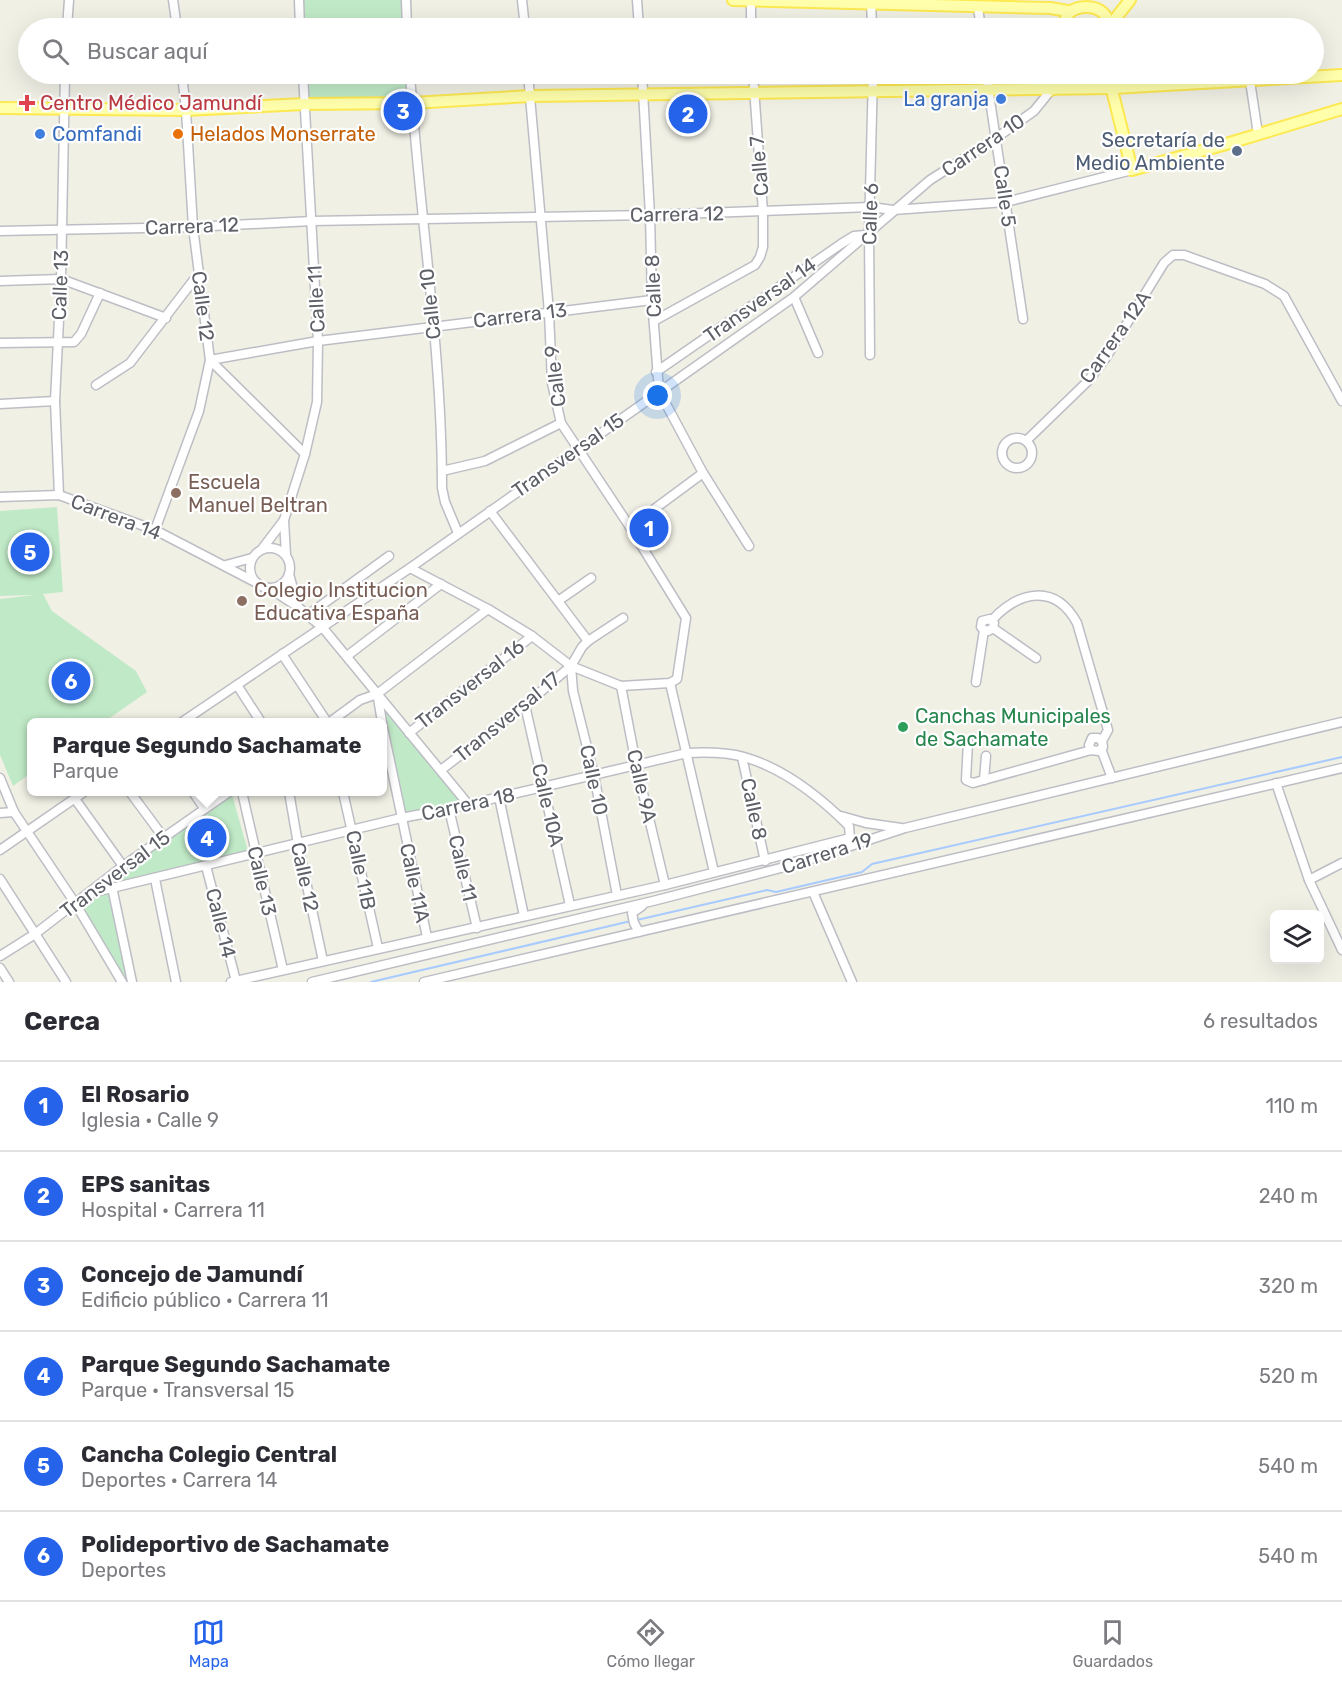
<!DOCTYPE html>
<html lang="es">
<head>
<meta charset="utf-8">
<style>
	:root { --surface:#fff; --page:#f7f7f7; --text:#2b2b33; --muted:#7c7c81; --line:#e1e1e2; --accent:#2563eb }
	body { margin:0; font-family:Rubik,sans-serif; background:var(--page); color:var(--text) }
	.controls { position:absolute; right:18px; bottom:18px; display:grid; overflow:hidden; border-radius:9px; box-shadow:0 6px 24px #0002 }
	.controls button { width:54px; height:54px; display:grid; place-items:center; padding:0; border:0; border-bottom:2px solid var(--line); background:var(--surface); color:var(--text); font:30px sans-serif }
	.you { position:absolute; left:658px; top:396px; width:21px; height:21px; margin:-15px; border:4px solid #fff; border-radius:50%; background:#1a73e8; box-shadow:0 0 0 9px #1a73e833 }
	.badge { display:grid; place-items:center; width:39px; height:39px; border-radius:50%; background:var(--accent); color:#fff; font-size:20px; font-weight:700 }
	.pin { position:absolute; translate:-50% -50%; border:3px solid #fff; box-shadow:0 2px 6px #0006 }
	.popup { position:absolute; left:27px; top:718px; width:360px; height:78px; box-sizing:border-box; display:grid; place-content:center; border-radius:9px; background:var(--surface); filter:drop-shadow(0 2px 4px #0005); font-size:20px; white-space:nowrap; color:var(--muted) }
	.popup b { font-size:22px; color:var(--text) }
	.popup::after { content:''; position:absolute; left:50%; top:100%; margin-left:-12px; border:12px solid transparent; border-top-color:var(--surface) }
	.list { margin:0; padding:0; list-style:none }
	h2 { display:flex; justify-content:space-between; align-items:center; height:78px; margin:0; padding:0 24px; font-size:26px }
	h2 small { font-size:20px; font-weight:400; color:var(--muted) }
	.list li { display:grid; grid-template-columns:39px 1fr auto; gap:18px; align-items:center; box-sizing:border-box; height:90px; padding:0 24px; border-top:2px solid var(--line) }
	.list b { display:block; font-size:22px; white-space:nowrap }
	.list p { margin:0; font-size:20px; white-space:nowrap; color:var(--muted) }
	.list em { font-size:20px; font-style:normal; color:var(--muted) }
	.icon { flex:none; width:33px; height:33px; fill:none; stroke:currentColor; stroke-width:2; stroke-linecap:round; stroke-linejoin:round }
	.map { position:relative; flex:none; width:1342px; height:982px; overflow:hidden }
	.search { position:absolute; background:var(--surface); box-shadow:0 6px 24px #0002; left:18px; right:18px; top:18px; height:66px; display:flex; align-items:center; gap:15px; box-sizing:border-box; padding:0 21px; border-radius:33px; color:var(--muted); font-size:22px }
	.sheet { height:618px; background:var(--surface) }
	nav { display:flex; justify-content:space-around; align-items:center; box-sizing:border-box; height:84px; border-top:2px solid var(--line); background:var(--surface); font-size:16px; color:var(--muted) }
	nav a { display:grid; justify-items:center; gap:3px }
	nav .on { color:var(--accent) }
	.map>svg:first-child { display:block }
</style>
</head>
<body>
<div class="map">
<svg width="1342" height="982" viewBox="0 0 1342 982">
	<rect width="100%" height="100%" fill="#f1f0e5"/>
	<!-- green -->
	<g fill="#c0eac7">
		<path d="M299,0H406L407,28H300Z"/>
		<path d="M303,74H410L412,103L304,104Z"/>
		<path d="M57,507L63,592L43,594L52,611L136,671L147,692L104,722H32L31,773L13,786L0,755V599L35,595L0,596V511Z"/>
		<path d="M377,694L468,804L401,818Z"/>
		<path d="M232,795L248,851L99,886Z"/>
		<path d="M110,891L127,981L80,905Z"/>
	</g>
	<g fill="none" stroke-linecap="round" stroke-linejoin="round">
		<!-- stream -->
		<g stroke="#a7caff" stroke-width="2">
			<path d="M637,920L767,890L776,892L862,872L872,864L1342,757"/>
			<path d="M371,982L631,921"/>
		</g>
		<!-- minor casing -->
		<g stroke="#bdbec5" stroke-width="11">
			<g id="minor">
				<path d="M173,0L177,28"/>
				<path d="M299,0L300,28"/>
				<path d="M406,0L407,28"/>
				<path d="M522,0L525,28"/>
				<path d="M637,0L639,28"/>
				<path d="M751,0V28"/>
				<path d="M871,0L872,28"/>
				<path d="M978,8L981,28"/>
				<path d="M67,28L69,0"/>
				<path d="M410,74C419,211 442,349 442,488L445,502L458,533"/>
				<path d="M642,74L650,215L652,300L659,391L703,473L749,546"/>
				<path d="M986,74L1023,319"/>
				<path d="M1250,81L1258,134"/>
				<path d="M0,231L193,227L312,221L650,215L871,207L893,210L1006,202L1132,170"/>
				<path d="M0,281L61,279L166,318"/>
				<path d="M794,297L818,353"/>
				<path d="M654,321L755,265L760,257L763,247V212L753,74"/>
				<path d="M0,343L74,342L81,334L100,293"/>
				<path d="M870,355L869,231L873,74"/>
				<path d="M210,360L318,341L652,300"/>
				<path d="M210,360L305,454"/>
				<path d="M656,372L841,244L854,236L865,235"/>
				<path d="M96,385L130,363L199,273"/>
				<path d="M0,404L55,401"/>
				<circle cx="1017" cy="453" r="15"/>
				<path d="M1026,441L1088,381L1105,359L1164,263L1173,255H1184L1265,284L1284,296L1342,401"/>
				<path d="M442,471L485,461L561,423"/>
				<path d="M59,495L55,401L61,279L65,74"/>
				<path d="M0,497L59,495L155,530L257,583"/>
				<path d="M490,511L588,641"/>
				<path d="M630,527L703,473"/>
				<path d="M155,530L199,411L210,360L193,227L186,110L182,74"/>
				<circle cx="270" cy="568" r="20"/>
				<path d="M262,549L284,520"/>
				<path d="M286,555L284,520L305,454L317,402L318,341L303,74"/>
				<path d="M226,565L252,558"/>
				<path d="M410,568L488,609L532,636L571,666L621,686L670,683L677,679L686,618L630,527L561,423L552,383L549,312L528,74"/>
				<path d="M289,574L298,607"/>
				<path d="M269,588L298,607L323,628L468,804"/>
				<path d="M558,601L591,578"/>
				<path d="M308,615L389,556"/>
				<path d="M993,628L994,623L990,619L982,621L981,627L984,630L988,631L993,628L1036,658"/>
				<path d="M282,654L327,722"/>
				<path d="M347,656L441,584"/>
				<path d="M571,666L573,691L594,775L617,895"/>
				<path d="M976,682L984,630"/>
				<path d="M670,683L714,872"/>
				<path d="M237,685L261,722"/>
				<path d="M621,686L636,764L665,885"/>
				<path d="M378,698L382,722"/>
				<path d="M525,705L570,905"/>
				<path d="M182,722L410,568L794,297L930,180L996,138L1034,111L1051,90"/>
				<path d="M330,722L360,700L377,694L488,609"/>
				<path d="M382,723L427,937"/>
				<path d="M409,733L532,636"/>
				<path d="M968,742L966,780L973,783L1091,750L1099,751L1103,747L1102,741L1108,730L1077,623C1055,583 1019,591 992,620"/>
				<path d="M1101,749L1112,778"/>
				<path d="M1091,750L1089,745L1092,738H1098L1102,741"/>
				<path d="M742,757L765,861"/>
				<path d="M441,770L525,705L571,666L582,647L588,641L623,618"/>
				<path d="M0,778L14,812L75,903L122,982"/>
				<path d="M984,780L986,756"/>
				<path d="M1276,783L1309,880L1342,950"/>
				<path d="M130,792L164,838"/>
				<path d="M193,792L204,808"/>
				<path d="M242,792L283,970"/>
				<path d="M289,792L298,844L323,961"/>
				<path d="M343,792L378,948"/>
				<path d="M499,797L524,916"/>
				<path d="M75,799L123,866"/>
				<path d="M449,809L477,928"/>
				<path d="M0,813L14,812"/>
				<path d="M841,816L866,823L901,828"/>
				<path d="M0,850L84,792"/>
				<path d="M206,866L236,981"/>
				<path d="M0,879L66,982"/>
				<path d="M155,879L176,982"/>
				<path d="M1309,880L1342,863"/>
				<path d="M112,887L132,982"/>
				<path d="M813,892L852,982"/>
				<path d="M87,894L401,818L449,809L687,753C706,752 726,752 744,757C783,768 821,798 849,826L850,838L846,848"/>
				<path d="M639,932L634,923L632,913L642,906"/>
				<path d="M0,956L35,934L123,866L229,792"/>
				<path d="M0,968L9,982"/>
				<path d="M231,982L665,885L850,838"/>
				<path d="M312,982L653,901L796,864L905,828L1342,722"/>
				<path d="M424,982L1342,768"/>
			</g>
		</g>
		<!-- major casing -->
		<g stroke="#fde951" stroke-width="14">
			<g id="major">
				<path d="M733,0L1050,8L1068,11"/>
				<path d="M1066,28C1058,0 1114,0 1107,28"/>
				<path d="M1108,28L1130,0"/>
				<path d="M1108,74L1132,170L1223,145L1342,109"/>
				<path d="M1051,90L1067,74"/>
				<path d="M0,108L186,110L304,104L412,103L530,96L1113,88L1342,75"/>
			</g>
		</g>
		<!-- minor -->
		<use href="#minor" stroke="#fff" stroke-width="8"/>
		<!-- major -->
		<use href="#major" stroke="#ffffac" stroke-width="10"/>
	</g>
	<!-- markers -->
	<g fill="#3f7fe0" stroke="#fff" stroke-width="2">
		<circle cx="1001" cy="99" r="6"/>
		<circle cx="40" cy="134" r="6"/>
	</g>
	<path fill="#e0444e" stroke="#fff" stroke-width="2" d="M24 94h6v6h6v6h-6v6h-6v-6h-6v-6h6z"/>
	<circle fill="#e8710a" stroke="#fff" stroke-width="2" cx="178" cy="134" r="6"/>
	<circle fill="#5c6f8a" stroke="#fff" stroke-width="2" cx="1237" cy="151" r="6"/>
	<g fill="#8d6e63" stroke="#fff" stroke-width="2">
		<circle cx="176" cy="493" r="6"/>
		<circle cx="242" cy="601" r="6"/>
	</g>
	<circle fill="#2e9e5b" stroke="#fff" stroke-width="2" cx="903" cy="727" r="6"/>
	<g text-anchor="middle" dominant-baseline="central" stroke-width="4.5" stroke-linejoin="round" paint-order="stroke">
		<!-- shop labels -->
		<g font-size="20" fill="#366cbe" stroke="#fff" text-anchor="end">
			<text x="989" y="99">La granja</text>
			<text x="52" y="134" text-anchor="start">Comfandi</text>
		</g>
		<!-- health labels -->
		<g font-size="20" fill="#be3a42" stroke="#fff" text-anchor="start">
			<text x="40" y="103">Centro Médico Jamundí</text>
		</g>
		<!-- food labels -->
		<g font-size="20" fill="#c56008" stroke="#fff" text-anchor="start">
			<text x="190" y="134">Helados Monserrate</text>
		</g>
		<!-- service labels -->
		<g font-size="20" fill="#4e5e75" stroke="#fff" text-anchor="end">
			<text x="1225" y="140">Secretaría de<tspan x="1225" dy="23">Medio Ambiente</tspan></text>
		</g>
		<!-- street labels -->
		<g font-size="20" fill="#5d6067" stroke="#fff">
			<text transform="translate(983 145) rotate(-34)">Carrera 10</text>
			<text transform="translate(759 166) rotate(-95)">Calle 7</text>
			<text transform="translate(1005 196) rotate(82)">Calle 5</text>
			<text transform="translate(677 214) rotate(-1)">Carrera 12</text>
			<text transform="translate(870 214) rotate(-88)">Calle 6</text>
			<text transform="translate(192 226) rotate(-2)">Carrera 12</text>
			<text transform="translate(60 285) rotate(-88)">Calle 13</text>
			<text transform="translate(653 286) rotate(-92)">Calle 8</text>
			<text transform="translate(316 299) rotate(-93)">Calle 11</text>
			<text transform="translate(760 300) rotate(-35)">Transversal 14</text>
			<text transform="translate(430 304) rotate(-96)">Calle 10</text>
			<text transform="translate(203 306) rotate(83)">Calle 12</text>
			<text transform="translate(520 315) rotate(-7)">Carrera 13</text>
			<text transform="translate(1115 337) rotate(-55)">Carrera 12A</text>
			<text transform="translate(555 376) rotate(-97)">Calle 9</text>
			<text transform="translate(568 455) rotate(-35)">Transversal 15</text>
			<text transform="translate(116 517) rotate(21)">Carrera 14</text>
			<text transform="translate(470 684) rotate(-38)">Transversal 16</text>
			<text transform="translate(507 717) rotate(-39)">Transversal 17</text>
			<text transform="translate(594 780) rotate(78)">Calle 10</text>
			<text transform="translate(642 786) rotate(77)">Calle 9A</text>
			<text transform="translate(468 804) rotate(-12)">Carrera 18</text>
			<text transform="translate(548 805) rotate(77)">Calle 10A</text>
			<text transform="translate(754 809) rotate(78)">Calle 8</text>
			<text transform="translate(827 853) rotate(-18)">Carrera 19</text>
			<text transform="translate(463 868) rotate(77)">Calle 11</text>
			<text transform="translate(361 870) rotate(78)">Calle 11B</text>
			<text transform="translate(115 874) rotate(-37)">Transversal 15</text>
			<text transform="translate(305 877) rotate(78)">Calle 12</text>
			<text transform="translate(262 881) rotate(77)">Calle 13</text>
			<text transform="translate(415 883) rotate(78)">Calle 11A</text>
			<text transform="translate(221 923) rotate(76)">Calle 14</text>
		</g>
		<!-- education labels -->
		<g font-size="20" fill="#785e54" stroke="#fff" text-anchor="start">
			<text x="188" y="482">Escuela<tspan x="188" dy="23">Manuel Beltran</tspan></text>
			<text x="254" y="590">Colegio Institucion<tspan x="254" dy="23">Educativa España</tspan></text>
		</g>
		<!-- leisure labels -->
		<g font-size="20" fill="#27864d" stroke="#fff" text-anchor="start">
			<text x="915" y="716">Canchas Municipales<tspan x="915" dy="23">de Sachamate</tspan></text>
		</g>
	</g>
</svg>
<div class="controls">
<button><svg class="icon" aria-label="layers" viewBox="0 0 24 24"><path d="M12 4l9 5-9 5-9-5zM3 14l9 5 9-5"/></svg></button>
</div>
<div class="you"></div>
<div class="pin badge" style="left:649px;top:528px">1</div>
<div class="pin badge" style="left:688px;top:114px">2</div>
<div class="pin badge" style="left:403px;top:111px">3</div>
<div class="pin badge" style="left:207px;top:838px">4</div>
<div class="popup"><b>Parque Segundo Sachamate</b>Parque</div>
<div class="pin badge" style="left:30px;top:552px">5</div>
<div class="pin badge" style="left:71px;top:681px">6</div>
<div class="search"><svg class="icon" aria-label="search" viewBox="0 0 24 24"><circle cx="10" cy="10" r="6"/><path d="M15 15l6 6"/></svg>Buscar aquí</div>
</div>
<section class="sheet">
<h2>Cerca<small>6 resultados</small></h2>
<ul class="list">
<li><span class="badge">1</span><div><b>El Rosario</b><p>Iglesia · Calle 9</p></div><em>110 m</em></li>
<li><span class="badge">2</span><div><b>EPS sanitas</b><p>Hospital · Carrera 11</p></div><em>240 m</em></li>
<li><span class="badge">3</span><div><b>Concejo de Jamundí</b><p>Edificio público · Carrera 11</p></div><em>320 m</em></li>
<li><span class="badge">4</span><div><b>Parque Segundo Sachamate</b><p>Parque · Transversal 15</p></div><em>520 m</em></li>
<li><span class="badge">5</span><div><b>Cancha Colegio Central</b><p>Deportes · Carrera 14</p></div><em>540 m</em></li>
<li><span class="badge">6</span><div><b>Polideportivo de Sachamate</b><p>Deportes</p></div><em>540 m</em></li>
</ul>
</section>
<nav>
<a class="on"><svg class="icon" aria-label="map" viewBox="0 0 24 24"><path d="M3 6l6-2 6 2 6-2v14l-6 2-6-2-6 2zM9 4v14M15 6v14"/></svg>Mapa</a>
<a><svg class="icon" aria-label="directions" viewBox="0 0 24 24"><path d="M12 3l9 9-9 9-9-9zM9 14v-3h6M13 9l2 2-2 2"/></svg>Cómo llegar</a>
<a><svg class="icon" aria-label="saved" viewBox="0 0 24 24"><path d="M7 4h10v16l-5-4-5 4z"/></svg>Guardados</a>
</nav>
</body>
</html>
